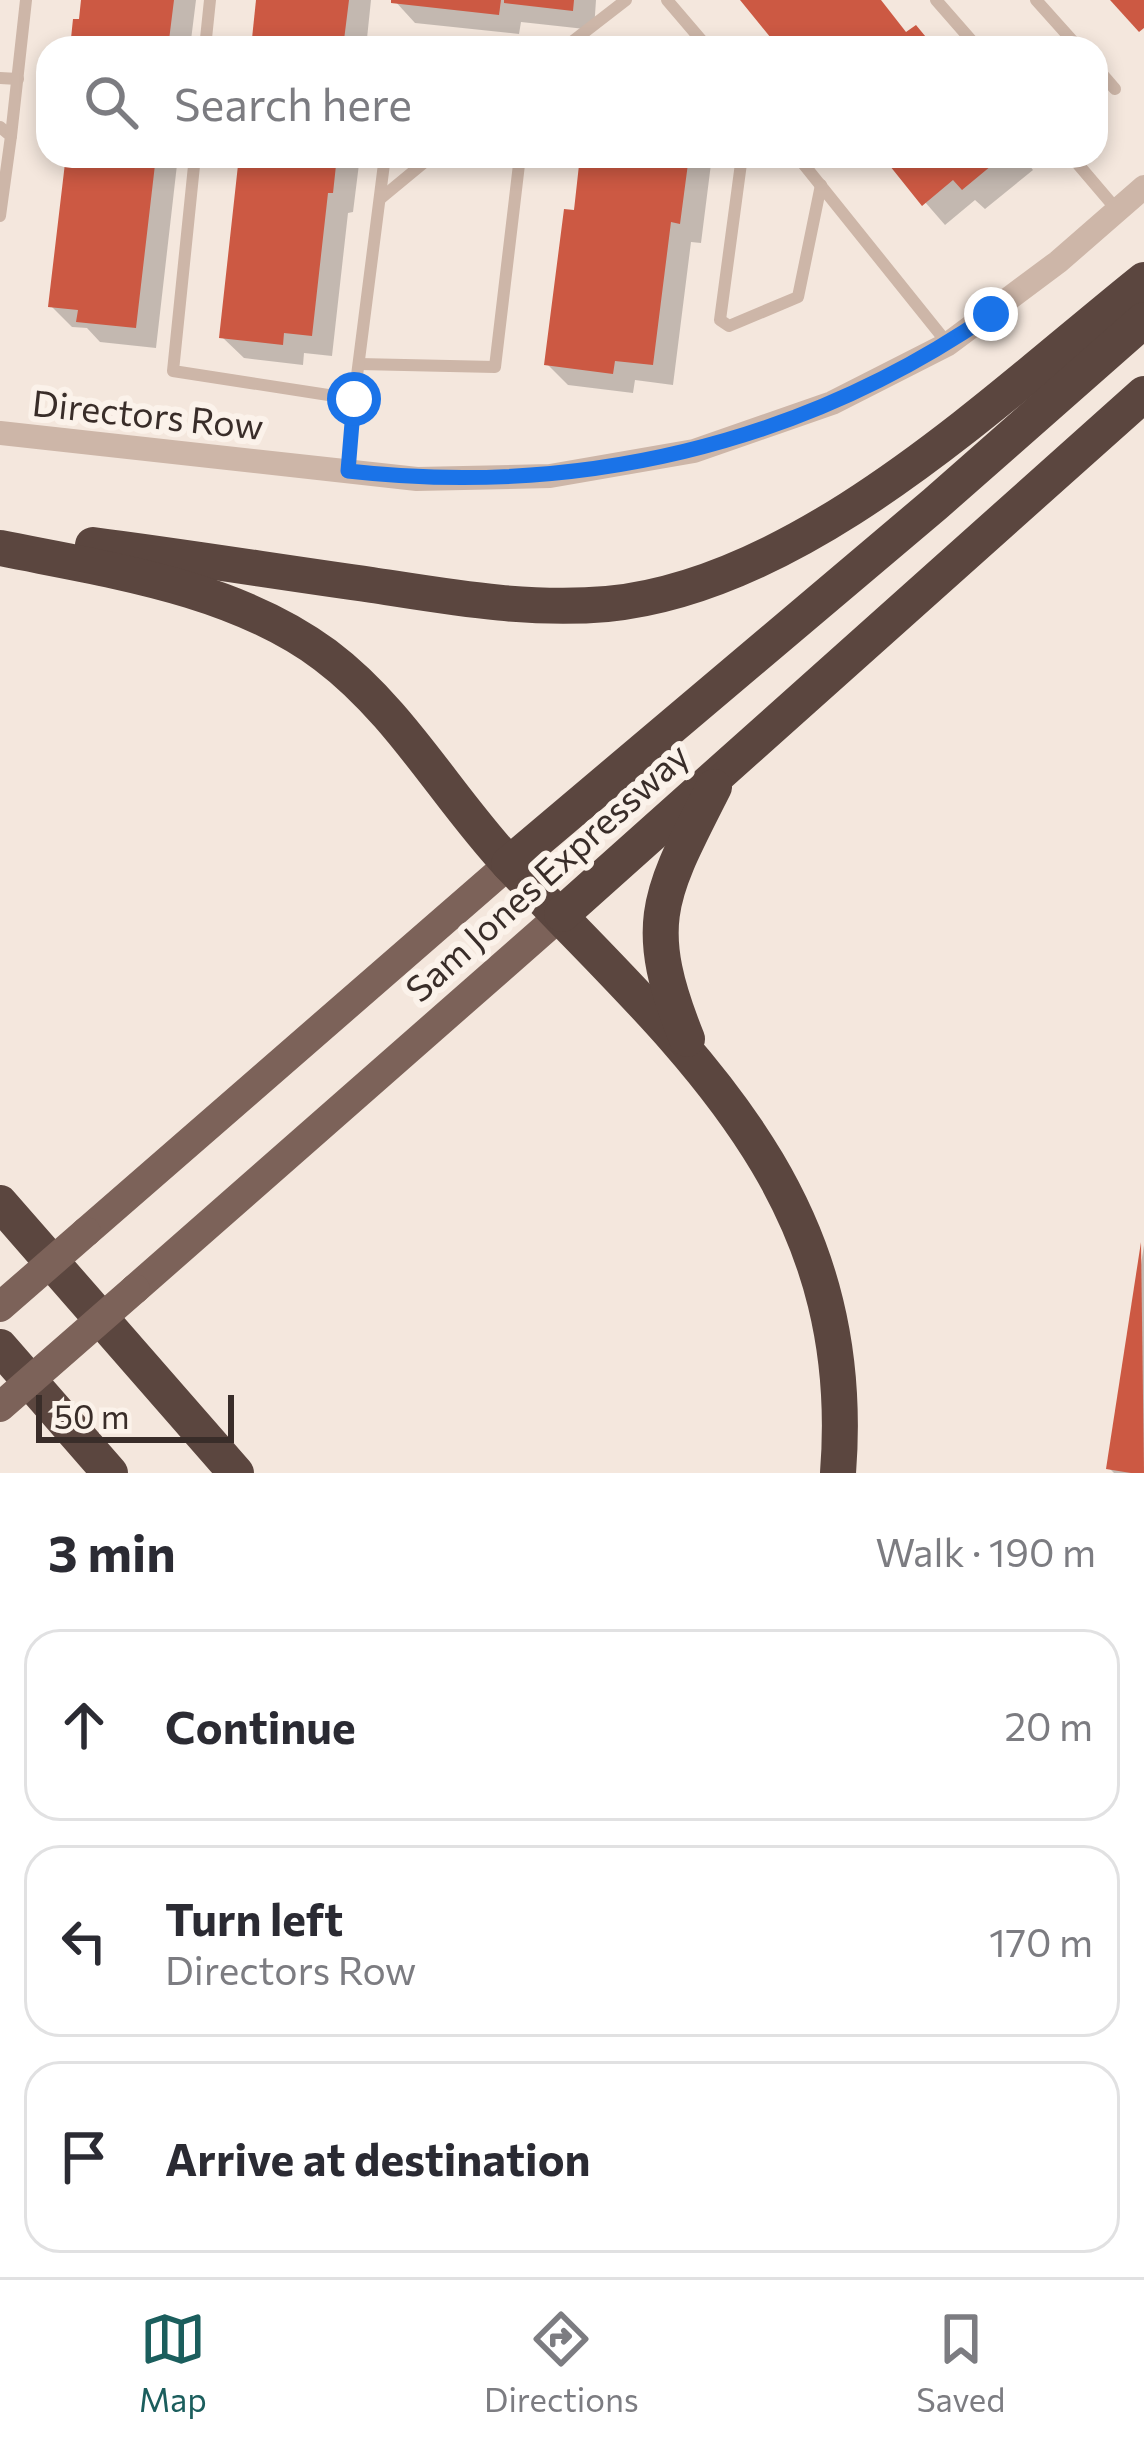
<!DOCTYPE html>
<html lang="en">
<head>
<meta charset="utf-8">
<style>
	:root { --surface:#fff; --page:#f7f7f7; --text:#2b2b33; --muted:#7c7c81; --line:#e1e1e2; --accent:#1b5e5d }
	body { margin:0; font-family:Commissioner,sans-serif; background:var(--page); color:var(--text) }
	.scale { position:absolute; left:36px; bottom:30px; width:198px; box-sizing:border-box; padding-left:12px; border:6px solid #392d29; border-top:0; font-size:33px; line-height:42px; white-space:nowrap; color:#392d29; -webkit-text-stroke:9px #fbf2ea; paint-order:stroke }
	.stop { position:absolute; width:36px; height:36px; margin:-27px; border:9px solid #1a73e8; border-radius:50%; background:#fff }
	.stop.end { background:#1a73e8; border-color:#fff; box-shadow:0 3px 12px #0008 }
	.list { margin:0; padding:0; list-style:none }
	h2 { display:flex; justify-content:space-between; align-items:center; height:156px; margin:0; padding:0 48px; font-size:51px }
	h2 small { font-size:39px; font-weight:400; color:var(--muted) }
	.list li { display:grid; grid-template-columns:78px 1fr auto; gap:36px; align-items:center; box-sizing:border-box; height:192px; margin:0 24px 24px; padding:0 24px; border:3px solid var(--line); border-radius:36px }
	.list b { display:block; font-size:45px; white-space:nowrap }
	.list p { margin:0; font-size:39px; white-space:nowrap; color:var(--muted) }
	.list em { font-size:39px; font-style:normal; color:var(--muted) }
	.icon { flex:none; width:66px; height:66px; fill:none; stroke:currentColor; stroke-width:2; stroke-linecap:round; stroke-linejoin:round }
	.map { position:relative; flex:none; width:1144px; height:1473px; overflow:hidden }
	.search { position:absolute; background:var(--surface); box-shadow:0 6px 18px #0003; left:36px; right:36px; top:36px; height:132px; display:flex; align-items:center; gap:30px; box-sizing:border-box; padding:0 42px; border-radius:36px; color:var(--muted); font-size:45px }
	.sheet { height:804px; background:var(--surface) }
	nav { display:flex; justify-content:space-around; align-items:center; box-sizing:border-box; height:168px; border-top:3px solid var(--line); background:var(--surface); font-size:33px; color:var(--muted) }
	nav a { display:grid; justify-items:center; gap:6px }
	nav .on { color:var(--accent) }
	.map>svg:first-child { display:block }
</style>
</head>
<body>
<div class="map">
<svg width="1144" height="1473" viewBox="0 0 1144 1473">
	<rect width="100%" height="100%" fill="#f4e7dd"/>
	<!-- shadow -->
	<g fill="#0003">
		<path d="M85,0H196L190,48H73Z"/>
		<path d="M259,0H371L366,48H254Z"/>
		<path d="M394,0H596L594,30L521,22L519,34L415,23Z"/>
		<path d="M62,156H178L156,348L100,342L87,328L72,327L51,306L67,167Z"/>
		<path d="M242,156H360L353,212L348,213L332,356L304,353L303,365L244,358L222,337Z"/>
		<path d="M584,156H712L701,243L691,242L673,385L635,380L633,393L568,385L547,364Z"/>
		<path d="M885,156H1022L1033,170L985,209L975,200L945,225Z"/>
		<path d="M1144,1245V1473H1114L1109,1468Z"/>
	</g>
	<!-- building -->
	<g fill="#cc5943">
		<path d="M81,0H174L168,48H70L73,19H79Z"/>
		<path d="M256,0H349L343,48H251Z"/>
		<path d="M391,0H501L499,15L391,3Z"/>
		<path d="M504,0H574L573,11L504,3Z"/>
		<path d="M740,0H881L906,32L916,25L935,48H779Z"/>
		<path d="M1110,0H1144V28L1139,32Z"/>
		<path d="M59,156H156L136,328L76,322L78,310L48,307L65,163L58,162Z"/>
		<path d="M239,156H337L333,193H328L312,336L284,333L283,345L219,338Z"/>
		<path d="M580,156H689L680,224L671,222L653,365L615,361L613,374L544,365L564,209L574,210Z"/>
		<path d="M882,156H1003L962,190L953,180L922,206Z"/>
		<path d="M1141,1242L1144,1473H1131L1106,1469Z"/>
	</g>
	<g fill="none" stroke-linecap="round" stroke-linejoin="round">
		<!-- lane -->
		<g stroke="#cdb6a8" stroke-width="12">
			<path d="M667,0L708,48"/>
			<path d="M936,0L978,48"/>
			<path d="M1036,0L1079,48"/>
			<path d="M205,48L210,0"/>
			<path d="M564,48L626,0"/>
			<path d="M1096,67L1115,89"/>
			<path d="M0,78L18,79"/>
			<path d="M0,127L11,136L0,216"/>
			<path d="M11,136L26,0"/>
			<path d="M195,156L173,371L354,399L348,471"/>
			<path d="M742,156L720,320L729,326L798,297L821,185"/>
			<path d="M797,156L948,344"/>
			<path d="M1071,156L1117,210"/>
			<path d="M380,199L432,156"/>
			<path d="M359,364L495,367L520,156"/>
			<path d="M354,399L385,156"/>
		</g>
		<!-- street -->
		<path stroke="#cdb6a8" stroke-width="24" d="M0,433L417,479L550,476L694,451L832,403L948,344L1058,262L1144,187"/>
		<!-- primary -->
		<g stroke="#7c6259" stroke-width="30">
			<path d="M86,1232L509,864"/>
			<path d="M135,1289L562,914"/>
		</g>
		<!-- highway -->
		<g stroke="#5b463f" stroke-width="36">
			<path d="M93,545C186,557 279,572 372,585C450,597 527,611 607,604C804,585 994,400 1144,280"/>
			<path d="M0,548C109,570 234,587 325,655C401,712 447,798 511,866C687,1050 860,1192 838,1473"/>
			<path d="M509,864L935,504L1144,320"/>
			<path d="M562,914L1144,394"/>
			<path d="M687,1039C640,922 660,894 714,787"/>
			<path d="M0,1203L236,1473"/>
			<path d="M0,1347L110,1473"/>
		</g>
		<!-- primary-bridge -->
		<g stroke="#7c6259" stroke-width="30">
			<path d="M0,1307L86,1232"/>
			<path d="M0,1407L135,1289"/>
		</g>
	</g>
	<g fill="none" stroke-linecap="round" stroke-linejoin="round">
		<!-- route -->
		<path stroke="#1a73e8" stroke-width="15" d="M354,399L348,471C577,497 801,445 991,314"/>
	</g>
	<g text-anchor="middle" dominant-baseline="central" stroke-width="12" stroke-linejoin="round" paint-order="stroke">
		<!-- street labels -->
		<g font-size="36" fill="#392d29" stroke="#fbf2ea">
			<text transform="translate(148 413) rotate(6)">Directors Row</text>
			<text transform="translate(546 871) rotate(-42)">Sam Jones Expressway</text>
		</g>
	</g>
</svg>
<div class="scale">50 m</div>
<div class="stop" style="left:354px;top:399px"></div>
<div class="stop end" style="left:991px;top:314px"></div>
<div class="search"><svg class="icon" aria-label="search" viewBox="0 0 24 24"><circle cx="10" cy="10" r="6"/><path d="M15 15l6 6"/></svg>Search here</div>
</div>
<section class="sheet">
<h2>3 min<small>Walk · 190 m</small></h2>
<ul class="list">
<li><svg class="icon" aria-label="ahead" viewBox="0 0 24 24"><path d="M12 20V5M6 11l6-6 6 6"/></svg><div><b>Continue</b></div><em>20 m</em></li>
<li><svg class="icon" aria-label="left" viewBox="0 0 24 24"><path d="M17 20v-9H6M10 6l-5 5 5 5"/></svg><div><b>Turn left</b><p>Directors Row</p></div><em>170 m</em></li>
<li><svg class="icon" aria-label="arrive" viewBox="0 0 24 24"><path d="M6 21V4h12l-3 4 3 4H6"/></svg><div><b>Arrive at destination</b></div></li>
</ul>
</section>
<nav>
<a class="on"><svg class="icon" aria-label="map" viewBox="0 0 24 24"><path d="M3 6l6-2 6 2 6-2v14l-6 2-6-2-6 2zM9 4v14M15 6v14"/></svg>Map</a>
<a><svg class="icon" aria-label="directions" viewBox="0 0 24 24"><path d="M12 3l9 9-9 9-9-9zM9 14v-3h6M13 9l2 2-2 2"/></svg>Directions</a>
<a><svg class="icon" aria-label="saved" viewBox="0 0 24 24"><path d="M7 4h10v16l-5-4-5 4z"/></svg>Saved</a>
</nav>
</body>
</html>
